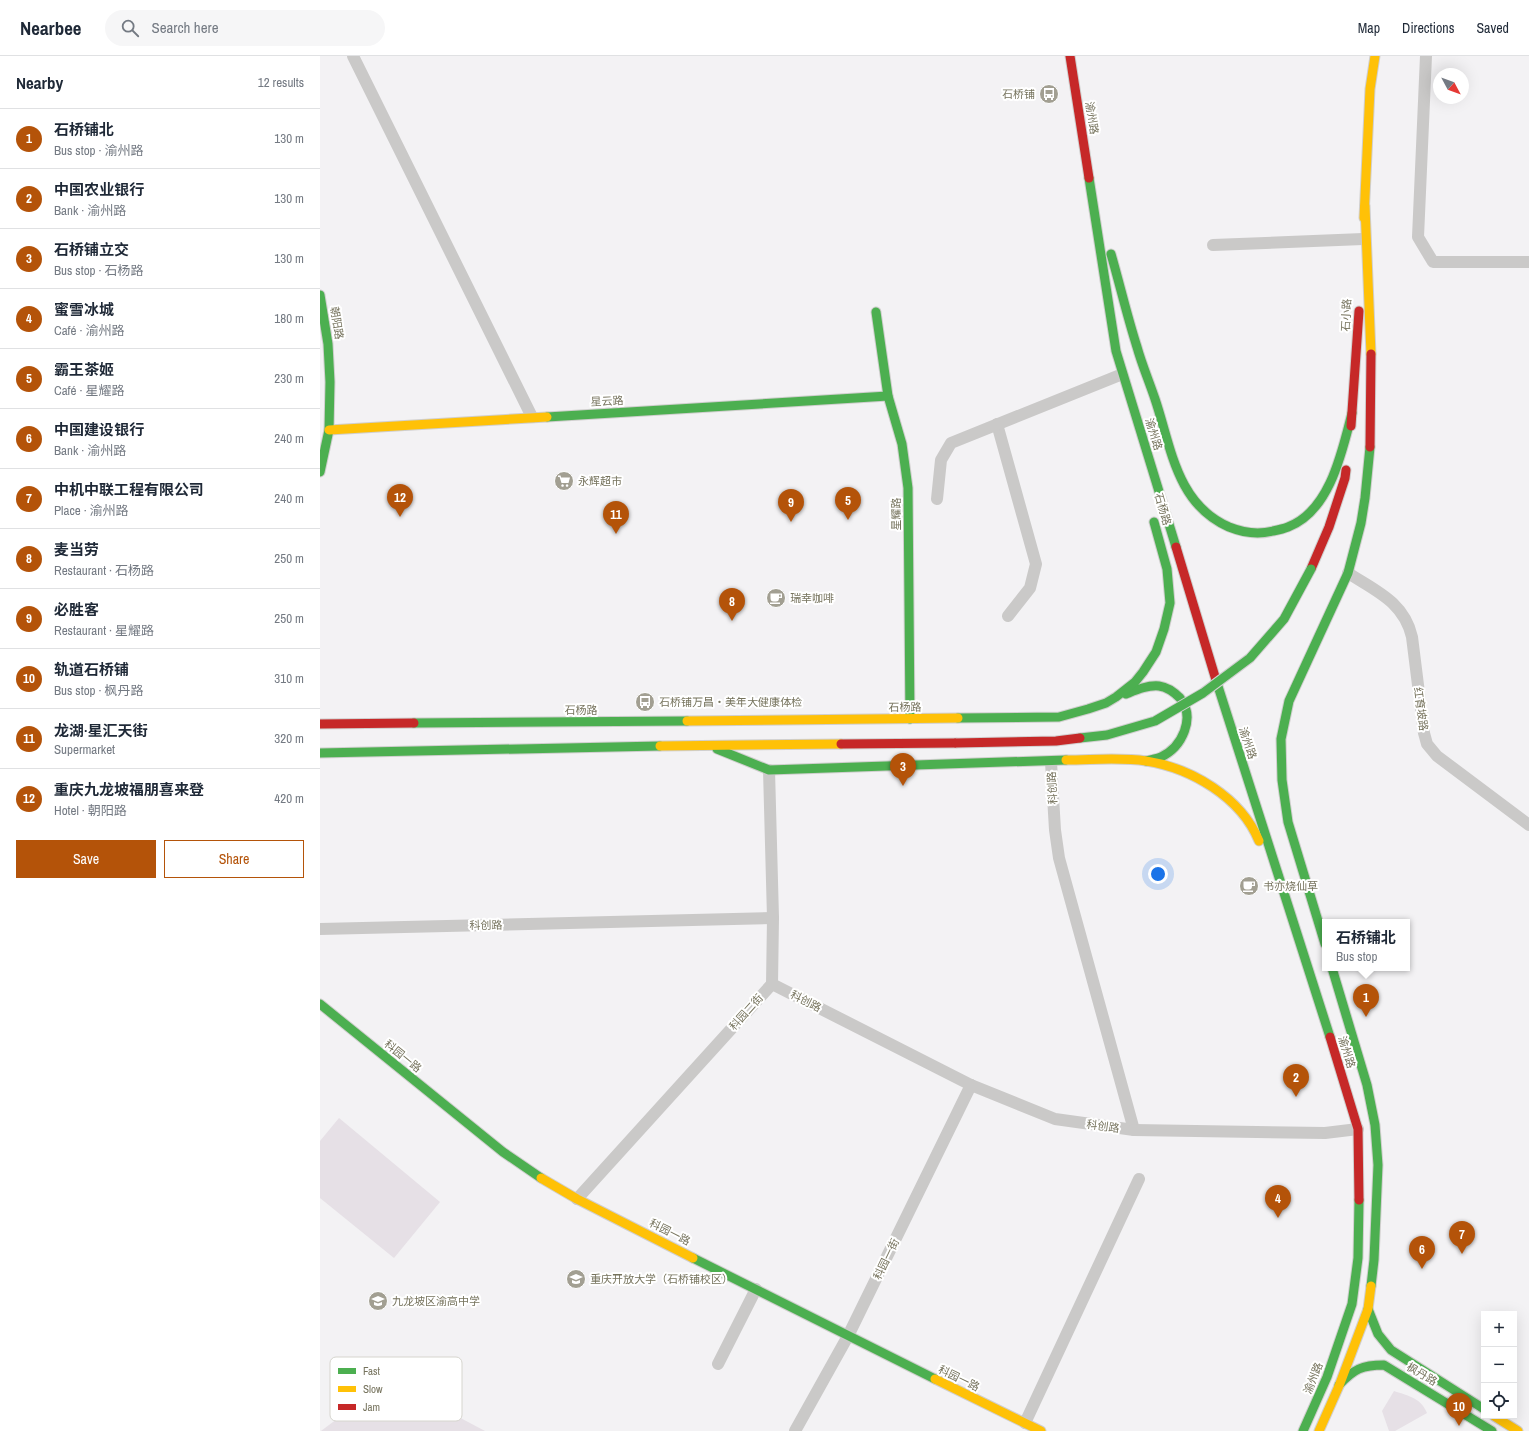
<!DOCTYPE html>
<html lang="en">
<head>
<meta charset="utf-8">
<style>
	:root { --surface:#fff; --page:#f6f6f7; --text:#1f2937; --muted:#747a83; --line:#e0e1e3; --accent:#b45309 }
	body { margin:0; font-family:"Archivo Narrow","Noto Sans SC",sans-serif; background:var(--page); color:var(--text) }
	.controls { position:absolute; right:12px; bottom:12px; display:grid; overflow:hidden; border-radius:0px; box-shadow:0 4px 16px #0002 }
	.controls button { width:36px; height:36px; display:grid; place-items:center; padding:0; border:0; border-bottom:1px solid var(--line); background:var(--surface); color:var(--text); font:20px sans-serif }
	.compass { position:absolute; left:1113px; top:12px; width:36px; height:36px; border-radius:50%; background:var(--surface); box-shadow:0 4px 16px #0002; rotate:131deg }
	.you { position:absolute; left:838px; top:818px; width:14px; height:14px; margin:-10px; border:3px solid #fff; border-radius:50%; background:#1a73e8; box-shadow:0 0 0 6px #1a73e833 }
	.badge { display:grid; place-items:center; width:26px; height:26px; border-radius:50%; background:var(--accent); color:#fff; font-size:13px; font-weight:700 }
	.pin { position:absolute; translate:-50% -33px; filter:drop-shadow(0 1px 2px #0008) }
	.pin::after { content:''; position:absolute; top:21px; width:14px; height:12px; background:inherit; clip-path:polygon(0 0,100% 0,50% 100%) }
	.popup { position:absolute; left:1002px; top:863px; width:88px; height:52px; box-sizing:border-box; display:grid; place-content:center; border-radius:0px; background:var(--surface); filter:drop-shadow(0 1px 3px #0005); font-size:13px; white-space:nowrap; color:var(--muted) }
	.popup b { font-size:15px; color:var(--text) }
	.popup::after { content:''; position:absolute; left:50%; top:100%; margin-left:-8px; border:8px solid transparent; border-top-color:var(--surface) }
	.list { margin:0; padding:0; list-style:none }
	h2 { display:flex; justify-content:space-between; align-items:center; height:52px; margin:0; padding:0 16px; font-size:17px }
	h2 small { font-size:13px; font-weight:400; color:var(--muted) }
	.list li { display:grid; grid-template-columns:26px 1fr auto; gap:12px; align-items:center; box-sizing:border-box; height:60px; padding:0 16px; border-top:1px solid var(--line) }
	.list b { display:block; font-size:15px; white-space:nowrap }
	.list p { margin:0; font-size:13px; white-space:nowrap; color:var(--muted) }
	.list em { font-size:13px; font-style:normal; color:var(--muted) }
	.actions { display:flex; gap:8px; padding:12px 16px }
	.actions a { flex:1; padding:9px 0; border:1px solid var(--accent); border-radius:0px; text-align:center; font-size:14px; color:var(--accent) }
	.actions .main { background:var(--accent); color:#fff }
	.icon { flex:none; width:22px; height:22px; fill:none; stroke:currentColor; stroke-width:2; stroke-linecap:round; stroke-linejoin:round }
	.map { position:relative; flex:none; width:1209px; height:1375px; overflow:hidden }
	header { display:flex; align-items:center; gap:24px; box-sizing:border-box; height:56px; padding:0 20px; background:var(--surface); border-bottom:1px solid var(--line) }
	header strong { font-size:19px }
	nav { display:flex; gap:22px; margin-inline-start:auto; font-size:14px }
	.search { width:280px; height:36px; background:var(--page); display:flex; align-items:center; gap:10px; box-sizing:border-box; padding:0 14px; border-radius:22px; color:var(--muted); font-size:15px }
	main { display:flex }
	aside { flex:1; background:var(--surface) }
	.map>svg:first-child { display:block }
</style>
</head>
<body>
<header>
<strong>Nearbee</strong>
<div class="search"><svg class="icon" aria-label="search" viewBox="0 0 24 24"><circle cx="10" cy="10" r="6"/><path d="M15 15l6 6"/></svg>Search here</div>
<nav><a>Map</a><a>Directions</a><a>Saved</a></nav>
</header>
<main>
<aside>
<h2>Nearby<small>12 results</small></h2>
<ul class="list">
<li><span class="badge">1</span><div><b>石桥铺北</b><p>Bus stop · 渝州路</p></div><em>130 m</em></li>
<li><span class="badge">2</span><div><b>中国农业银行</b><p>Bank · 渝州路</p></div><em>130 m</em></li>
<li><span class="badge">3</span><div><b>石桥铺立交</b><p>Bus stop · 石杨路</p></div><em>130 m</em></li>
<li><span class="badge">4</span><div><b>蜜雪冰城</b><p>Café · 渝州路</p></div><em>180 m</em></li>
<li><span class="badge">5</span><div><b>霸王茶姬</b><p>Café · 星耀路</p></div><em>230 m</em></li>
<li><span class="badge">6</span><div><b>中国建设银行</b><p>Bank · 渝州路</p></div><em>240 m</em></li>
<li><span class="badge">7</span><div><b>中机中联工程有限公司</b><p>Place · 渝州路</p></div><em>240 m</em></li>
<li><span class="badge">8</span><div><b>麦当劳</b><p>Restaurant · 石杨路</p></div><em>250 m</em></li>
<li><span class="badge">9</span><div><b>必胜客</b><p>Restaurant · 星耀路</p></div><em>250 m</em></li>
<li><span class="badge">10</span><div><b>轨道石桥铺</b><p>Bus stop · 枫丹路</p></div><em>310 m</em></li>
<li><span class="badge">11</span><div><b>龙湖·星汇天街</b><p>Supermarket</p></div><em>320 m</em></li>
<li><span class="badge">12</span><div><b>重庆九龙坡福朋喜来登</b><p>Hotel · 朝阳路</p></div><em>420 m</em></li>
</ul>
<div class="actions"><a class="main">Save</a><a>Share</a></div>
</aside>
<div class="map">
<svg width="1209" height="1375" viewBox="0 0 1209 1375">
	<rect width="100%" height="100%" fill="#f3f2f4"/>
	<!-- green -->
	<g fill="#e6e0e6">
		<path d="M19,1062L120,1146L74,1202L0,1142V1085Z"/>
		<path d="M69,1324L165,1375H1Z"/>
		<path d="M1074,1335C1089,1340 1101,1342 1107,1357L1075,1375H1069L1062,1355Z"/>
	</g>
	<g fill="none" stroke-linecap="round" stroke-linejoin="round">
		<!-- fast casing -->
		<g stroke="#d0cfce" stroke-width="11">
			<g id="fast">
				<path d="M769,122L796,295L856,491"/>
				<path d="M791,198C800,229 807,260 817,291C822,309 829,325 835,343C851,390 856,448 909,471C924,477 937,479 953,475C958,474 963,473 968,471C1010,455 1022,396 1032,357"/>
				<path d="M0,239L8,288L10,326L9,374L0,416"/>
				<path d="M556,256L568,340L582,388L588,432L590,663"/>
				<path d="M227,361L568,340"/>
				<path d="M896,624L1010,981"/>
				<path d="M806,638C816,634 827,629 839,630C847,631 854,636 860,642C876,662 862,691 841,701C836,703 831,704 826,705"/>
				<path d="M638,662L739,661L768,653L786,647L796,641L815,626L823,616L836,596L844,573L850,547L847,513L834,466"/>
				<path d="M94,667L367,665"/>
				<path d="M397,693L449,714L746,704"/>
				<path d="M0,697L340,690"/>
				<path d="M1005,888L968,766L962,724L961,683L969,645L1028,517L1041,467L1045,442L1050,391"/>
				<path d="M1012,912L1047,1029L1055,1069L1058,1109L1054,1204L1051,1230"/>
				<path d="M0,948L183,1096L221,1122"/>
				<path d="M373,1202L615,1323"/>
				<path d="M1048,1253L1058,1278L1071,1294L1164,1353"/>
				<path d="M1019,1329C1034,1313 1042,1309 1064,1309L1172,1375"/>
				<path d="M983,1375L1007,1321L1032,1248L1038,1202L1039,1144"/>
			</g>
		</g>
		<!-- slow casing -->
		<g stroke="#d0cfce" stroke-width="11">
			<g id="slow">
				<path d="M1045,150L1051,298"/>
				<path d="M1044,162L1050,33L1055,0"/>
				<path d="M9,374L227,361"/>
				<path d="M367,665L638,662"/>
				<path d="M340,690L521,688"/>
				<path d="M746,704C772,704 800,701 826,705C871,712 921,741 939,785"/>
				<path d="M221,1122L257,1143L373,1202"/>
				<path d="M615,1323L721,1375"/>
				<path d="M1174,1360L1198,1375"/>
				<path d="M999,1375L1019,1330L1048,1253L1051,1230"/>
			</g>
		</g>
		<!-- jam casing -->
		<g stroke="#d0cfce" stroke-width="11">
			<g id="jam">
				<path d="M750,0L769,122"/>
				<path d="M1031,370L1039,255"/>
				<path d="M1050,391L1051,298"/>
				<path d="M856,491L896,624"/>
				<path d="M991,513L1009,471L1025,422L1026,414"/>
				<path d="M0,668L94,667"/>
				<path d="M521,688L636,687"/>
				<path d="M1010,981L1038,1073L1039,1144"/>
			</g>
		</g>
		<!-- street -->
		<g stroke="#cac9c8" stroke-width="12">
			<path d="M33,0L212,361"/>
			<path d="M1106,0L1098,181L1113,206H1209"/>
			<path d="M893,189L1043,183"/>
			<path d="M677,368L716,508L710,532L688,560"/>
			<path d="M617,443L621,404L631,387L800,319"/>
			<path d="M1028,517C1056,535 1084,546 1092,581L1104,677L1107,688L1117,700L1209,769"/>
			<path d="M0,873L453,862"/>
			<path d="M452,928L651,1029L735,1063L814,1074L739,802L735,774L731,706"/>
			<path d="M814,1074L1005,1077L1038,1073"/>
			<path d="M257,1143L452,928L453,862L449,714"/>
			<path d="M398,1308L436,1233"/>
			<path d="M705,1367L819,1123"/>
			<path d="M475,1375L528,1280L651,1029"/>
		</g>
		<!-- fast -->
		<use href="#fast" stroke="#4caf50" stroke-width="9"/>
		<!-- slow -->
		<use href="#slow" stroke="#ffc107" stroke-width="9"/>
		<!-- jam -->
		<use href="#jam" stroke="#c62828" stroke-width="9"/>
		<!-- fast-bridge casing -->
		<g stroke="#d1d0d0" stroke-width="11" stroke-linecap="butt">
			<path id="fast-bridge" d="M760,682L787,679L835,665L883,637L930,602L964,563L991,513"/>
		</g>
		<!-- jam-bridge casing -->
		<g stroke="#d1d0d0" stroke-width="11" stroke-linecap="butt">
			<path id="jam-bridge" d="M636,687L736,685L760,682"/>
		</g>
		<!-- fast-bridge -->
		<use href="#fast-bridge" stroke="#4caf50" stroke-width="9"/>
		<!-- jam-bridge -->
		<use href="#jam-bridge" stroke="#c62828" stroke-width="9"/>
	</g>
	<!-- icons -->
	<defs>
		<g id="bus-disc" transform="scale(1)"><circle r="9.5" fill="#a29f92" stroke="#fff"/><path d="M-5-6H5V4H4V6H2V4H-2V6H-4V4H-5ZM-3.5-4V0h7V-4ZM-3.5 1.2v1.5H-2V1.2ZM2 1.2v1.5H3.5V1.2Z" fill="#fff"/></g>
		<g id="supermarket-disc" transform="scale(1)"><circle r="9.5" fill="#a29f92" stroke="#fff"/><path d="M-6-5.5h2.5l.6 2H6L4.5 2H-2.5L-4.4-4H-6ZM-1.5 3.2a1.3 1.3 0 1 0 .1 0ZM3 3.2a1.3 1.3 0 1 0 .1 0Z" fill="#fff"/></g>
		<g id="cafe-disc" transform="scale(1)"><circle r="9.5" fill="#a29f92" stroke="#fff"/><path d="M-5.5-4.5H6V0H3Q3 3.5 0 3.5H-2.5Q-5.5 3.5-5.5 0ZM3-3.2v2h1.7v-2ZM-6 4.5H4V6H-6Z" fill="#fff"/></g>
		<g id="university-disc" transform="scale(1)"><circle r="9.5" fill="#a29f92" stroke="#fff"/><path d="M0-5L7-2L0 1L-7-2ZM-4 1L0 2.5L4 1V4Q0 6-4 4Z" fill="#fff"/></g>
		<g id="school-disc" transform="scale(1)"><circle r="9.5" fill="#a29f92" stroke="#fff"/><path d="M0-5L7-2L0 1L-7-2ZM-4 1L0 2.5L4 1V4Q0 6-4 4Z" fill="#fff"/></g>
	</defs>
	<g fill-rule="evenodd">
		<use href="#bus-disc" x="729" y="38"/>
		<use href="#supermarket-disc" x="244" y="425"/>
		<use href="#cafe-disc" x="456" y="542"/>
		<use href="#bus-disc" x="325" y="646"/>
		<use href="#cafe-disc" x="929" y="830"/>
		<use href="#university-disc" x="256" y="1223"/>
		<use href="#school-disc" x="58" y="1245"/>
	</g>
	<g text-anchor="middle" dominant-baseline="central" stroke-width="4" stroke-linejoin="round" paint-order="stroke">
		<!-- poi labels -->
		<g font-size="11" fill="#76735d" stroke="#fff" text-anchor="start">
			<text x="715" y="38" text-anchor="end">石桥铺</text>
			<text x="258" y="425">永辉超市</text>
			<text x="470" y="542">瑞幸咖啡</text>
			<text x="339" y="646">石桥铺万昌‧美年大健康体检</text>
			<text x="943" y="830">书亦烧仙草</text>
			<text x="270" y="1223">重庆开放大学（石桥铺校区）</text>
			<text x="72" y="1245">九龙坡区渝高中学</text>
		</g>
		<!-- street labels -->
		<g font-size="11" fill="#76735d" stroke="#fff">
			<text transform="translate(772 62) rotate(81)">渝州路</text>
			<text transform="translate(1026 259) rotate(-87)">石小路</text>
			<text transform="translate(17 267) rotate(81)">朝阳路</text>
			<text transform="translate(287 345) rotate(-3)">星云路</text>
			<text transform="translate(834 378) rotate(73)">渝州路</text>
			<text transform="translate(843 453) rotate(74)">石杨路</text>
			<text transform="translate(576 458) rotate(-90)">星耀路</text>
			<text transform="translate(585 651) rotate(-1)">石杨路</text>
			<text transform="translate(1101 653) rotate(82)">红育坡路</text>
			<text x="261" y="654">石杨路</text>
			<text transform="translate(928 687) rotate(72)">渝州路</text>
			<text transform="translate(732 732) rotate(-93)">科创路</text>
			<text transform="translate(166 869) rotate(-1)">科创路</text>
			<text transform="translate(486 945) rotate(27)">科创路</text>
			<text transform="translate(426 956) rotate(-48)">科园二街</text>
			<text transform="translate(1027 996) rotate(73)">渝州路</text>
			<text transform="translate(83 1000) rotate(39)">科园一路</text>
			<text transform="translate(783 1070) rotate(8)">科创路</text>
			<text transform="translate(350 1176) rotate(27)">科园一路</text>
			<text transform="translate(566 1203) rotate(-64)">科园一街</text>
			<text transform="translate(1102 1318) rotate(31)">枫丹路</text>
			<text transform="translate(639 1322) rotate(26)">科园一路</text>
			<text transform="translate(993 1322) rotate(-68)">渝州路</text>
		</g>
	</g>
	<!-- legend -->
	<rect x="10" y="1301" width="132" height="64" rx="6" fill="#fff" stroke="#d6d5ce" stroke-width="1"/>
	<rect x="18" y="1312" width="18" height="6" fill="#4caf50"/>
	<rect x="18" y="1330" width="18" height="6" fill="#ffc107"/>
	<rect x="18" y="1348" width="18" height="6" fill="#c62828"/>
	<g font-size="11" fill="#76735d">
		<text x="43" y="1319">Fast</text>
		<text x="43" y="1337">Slow</text>
		<text x="43" y="1355">Jam</text>
	</g>
</svg>
<div class="controls">
<button>+</button>
<button>−</button>
<button><svg class="icon" aria-label="locate" viewBox="0 0 24 24"><circle cx="12" cy="12" r="6"/><path d="M12 2v4M12 18v4M2 12h4M18 12h4"/></svg></button>
</div>
<svg class="compass" viewBox="-18 -18 36 36"><path d="M0-13l5 13h-10z" fill="#e53935"/><path d="M0 13l5-13h-10z" fill="#747a83"/></svg>
<div class="you"></div>
<div class="pin badge" style="left:1046px;top:961px">1</div>
<div class="popup"><b>石桥铺北</b>Bus stop</div>
<div class="pin badge" style="left:976px;top:1041px">2</div>
<div class="pin badge" style="left:583px;top:730px">3</div>
<div class="pin badge" style="left:958px;top:1162px">4</div>
<div class="pin badge" style="left:528px;top:464px">5</div>
<div class="pin badge" style="left:1102px;top:1213px">6</div>
<div class="pin badge" style="left:1142px;top:1198px">7</div>
<div class="pin badge" style="left:412px;top:565px">8</div>
<div class="pin badge" style="left:471px;top:466px">9</div>
<div class="pin badge" style="left:1139px;top:1370px">10</div>
<div class="pin badge" style="left:296px;top:478px">11</div>
<div class="pin badge" style="left:80px;top:461px">12</div>
</div>
</main>
</body>
</html>
